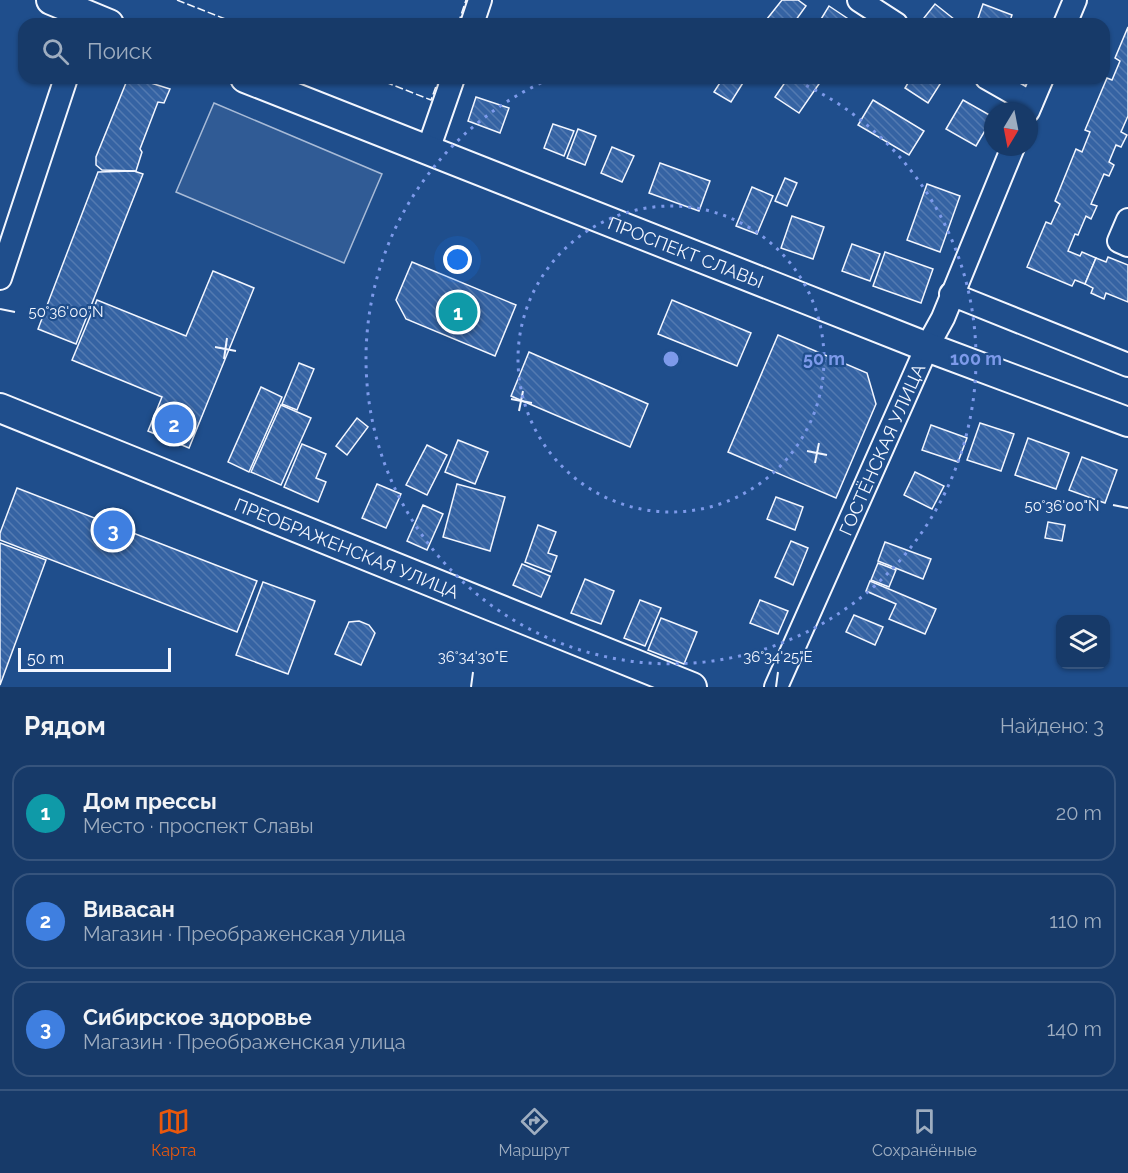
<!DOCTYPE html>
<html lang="ru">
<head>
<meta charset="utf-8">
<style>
	:root { --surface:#173a69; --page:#20416f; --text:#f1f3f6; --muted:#9eadc0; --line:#36547d; --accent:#ea580c }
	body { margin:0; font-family:Raleway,sans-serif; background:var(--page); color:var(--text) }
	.controls { position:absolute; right:18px; bottom:18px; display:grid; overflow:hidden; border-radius:12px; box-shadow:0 2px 4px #0004 }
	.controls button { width:54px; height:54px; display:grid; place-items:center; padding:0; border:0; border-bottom:2px solid var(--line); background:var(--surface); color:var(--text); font:30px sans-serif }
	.compass { position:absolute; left:984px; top:102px; width:54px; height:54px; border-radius:50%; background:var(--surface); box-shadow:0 2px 4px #0004; rotate:190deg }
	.scale { position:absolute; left:18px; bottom:15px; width:153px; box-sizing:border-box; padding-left:6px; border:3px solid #f2f6ff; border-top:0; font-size:16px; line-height:21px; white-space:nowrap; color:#f2f6ff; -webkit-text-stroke:4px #1f4e8c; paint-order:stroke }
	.you { position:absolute; left:458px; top:260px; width:21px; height:21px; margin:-15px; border:4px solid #fff; border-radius:50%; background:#1a73e8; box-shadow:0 0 0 9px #1a73e833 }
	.badge { display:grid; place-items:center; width:39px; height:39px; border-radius:50%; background:var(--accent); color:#fff; font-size:20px; font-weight:700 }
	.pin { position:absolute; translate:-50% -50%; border:3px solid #fff; box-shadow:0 2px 6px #0006 }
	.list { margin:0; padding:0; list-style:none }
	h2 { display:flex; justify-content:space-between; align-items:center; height:78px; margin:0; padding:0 24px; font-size:26px }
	h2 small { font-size:20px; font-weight:400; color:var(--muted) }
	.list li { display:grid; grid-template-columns:39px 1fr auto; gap:18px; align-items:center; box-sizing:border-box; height:96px; margin:0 12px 12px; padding:0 12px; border:2px solid var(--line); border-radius:18px }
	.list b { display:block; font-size:22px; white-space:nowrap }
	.list p { margin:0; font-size:20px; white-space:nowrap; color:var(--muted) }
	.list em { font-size:20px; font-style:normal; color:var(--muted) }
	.icon { flex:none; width:33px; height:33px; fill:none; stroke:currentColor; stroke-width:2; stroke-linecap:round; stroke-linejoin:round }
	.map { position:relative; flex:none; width:1128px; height:687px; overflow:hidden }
	.search { position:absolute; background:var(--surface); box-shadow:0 2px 4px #0004; left:18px; right:18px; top:18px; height:66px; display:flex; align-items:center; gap:15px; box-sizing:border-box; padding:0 21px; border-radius:18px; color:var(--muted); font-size:22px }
	.sheet { height:402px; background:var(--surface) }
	nav { display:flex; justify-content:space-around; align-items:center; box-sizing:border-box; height:84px; border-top:2px solid var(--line); background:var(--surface); font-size:16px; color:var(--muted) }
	nav a { display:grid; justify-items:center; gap:3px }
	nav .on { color:var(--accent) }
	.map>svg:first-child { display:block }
</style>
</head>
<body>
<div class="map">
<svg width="1128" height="687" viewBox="0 0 1128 687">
	<defs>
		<pattern id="building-back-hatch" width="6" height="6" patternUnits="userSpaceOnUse" patternTransform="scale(1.5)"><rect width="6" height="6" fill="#3563a3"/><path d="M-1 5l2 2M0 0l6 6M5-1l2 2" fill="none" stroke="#537ab1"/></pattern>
	</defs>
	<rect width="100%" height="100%" fill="#1f4e8c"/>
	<!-- pitch -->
	<path fill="#305b95" stroke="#a8bbd7" stroke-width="1.5" d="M214,103L382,174L344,263L176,192Z"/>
	<!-- building -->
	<g fill="url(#building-back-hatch)" stroke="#f2f6ff" stroke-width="1.5">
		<path d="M782,0H798L806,6L793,24H763Z"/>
		<path d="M935,4L959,23V24L920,23Z"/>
		<path d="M983,4L1012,15L1009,24H976Z"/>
		<path d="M829,6L853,22L851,24H818Z"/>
		<path d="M1128,27V116L1121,132L1127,135L1121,147L1116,145L1109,162L1114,165L1109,176L1104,174L1091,204L1097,206L1091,219L1086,216L1078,235L1075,234L1068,251L1080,256L1082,252L1096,258L1085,284L1075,280L1072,286L1027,267L1046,222L1051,224L1060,204L1055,201L1076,149L1082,152L1090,132L1085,130L1107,78L1112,80L1120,61L1115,58Z"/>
		<path d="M128,78H135L170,89L164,103L158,102L140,149L142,152L136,171L102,170L96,165V157Z"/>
		<path d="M723,78H746L731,102L714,92Z"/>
		<path d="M788,78H815L821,81L799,113L775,97Z"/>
		<path d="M911,78H938L942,81L928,103L905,88Z"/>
		<path d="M476,97L509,108L500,133L468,121Z"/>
		<path d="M873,100L924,131L909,155L858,125Z"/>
		<path d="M963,100L993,117L976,146L946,129Z"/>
		<path d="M553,124L574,131L564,156L544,148Z"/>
		<path d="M578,129L596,136L585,165L567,158Z"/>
		<path d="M612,147L634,156L622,182L601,173Z"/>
		<path d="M660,163L710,181L699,211L649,193Z"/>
		<path d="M134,171L143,174L76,344L38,329L98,172Z"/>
		<path d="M785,178L797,183L787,206L775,201Z"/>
		<path d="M927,184L960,196L940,252L907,240Z"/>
		<path d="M752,187L773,196L757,234L736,226Z"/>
		<path d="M792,216L824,227L813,259L781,248Z"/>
		<path d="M852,244L880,254L870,281L842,271Z"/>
		<path d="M885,252L933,269L921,303L873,286Z"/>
		<path d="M1108,257L1128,265V302L1106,293L1104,299L1091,293L1093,288L1085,284L1096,258L1106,262Z"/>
		<path d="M412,262L516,305L495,356L406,319L396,300Z"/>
		<path d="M213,271L254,288L189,448L148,431L162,397L72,360L97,300L186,336Z"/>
		<path d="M672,300L751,333L737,366L658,334Z"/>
		<path d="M778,335L867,373L876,404L836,498L728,452Z"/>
		<path d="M529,352L648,404L630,447L511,396Z"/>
		<path d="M299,363L314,369L297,410L282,404Z"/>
		<path d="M261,387L282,397L249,472L228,462Z"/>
		<path d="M281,405L311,418L281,485L251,472Z"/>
		<path d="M357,418L368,427L347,455L336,446Z"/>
		<path d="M980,423L1014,434L1001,471L967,460Z"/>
		<path d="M931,425L967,438L958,462L922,450Z"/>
		<path d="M1028,438L1069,453L1056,489L1015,475Z"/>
		<path d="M458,440L488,452L475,484L445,472Z"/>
		<path d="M302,444L326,454L316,478L326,482L318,502L284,487Z"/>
		<path d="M427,445L447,455L427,495L406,485Z"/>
		<path d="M1082,457L1117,470L1105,503L1069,490Z"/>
		<path d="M915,472L944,486L932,509L904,495Z"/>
		<path d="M377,484L401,494L386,528L362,518Z"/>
		<path d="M457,484L505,497L490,551L443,537Z"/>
		<path d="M17,488L257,581L237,632L0,540V533Z"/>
		<path d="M776,497L803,507L795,530L767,519Z"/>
		<path d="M423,505L443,514L427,550L407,541Z"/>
		<path d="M1048,522L1065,525L1062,541L1045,538Z"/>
		<path d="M538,525L556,532L548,553L557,556L551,572L525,562Z"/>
		<path d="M791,541L808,548L793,585L775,577Z"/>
		<path d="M885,542L931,559L923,579L878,561Z"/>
		<path d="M0,543L46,560L0,685Z"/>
		<path d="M878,563L896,570L889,587L871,580Z"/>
		<path d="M522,564L550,576L541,597L513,585Z"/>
		<path d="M585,579L614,591L601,624L571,613Z"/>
		<path d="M870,581L936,609L925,634L889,619L896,604L866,591Z"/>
		<path d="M263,582L315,601L288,674L236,655Z"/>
		<path d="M640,600L661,608L645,646L624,638Z"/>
		<path d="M760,600L788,611L778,634L750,623Z"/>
		<path d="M854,615L883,627L875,645L846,632Z"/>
		<path d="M661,618L697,632L684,664L648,650Z"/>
		<path d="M359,621L369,625L375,633L361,665L335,654L349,622Z"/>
	</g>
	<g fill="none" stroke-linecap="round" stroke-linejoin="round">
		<!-- minor casing -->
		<g stroke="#f2f6ff" stroke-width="26">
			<g id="minor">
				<path d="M859,0L896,24"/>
				<path d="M472,24L480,0"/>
				<path d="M1065,24L1075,0"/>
				<path d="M987,78L1031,103"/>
				<path d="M1028,111L1042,78"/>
				<path d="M428,150L453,78"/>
				<path d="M1128,220L1119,241L1128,245"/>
				<path d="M0,278L66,78"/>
				<path d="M951,294L1128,365"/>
				<path id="s1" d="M776,687L927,347L943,318L1013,147"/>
			</g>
		</g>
		<!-- major casing -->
		<g stroke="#f2f6ff" stroke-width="32">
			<g id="major">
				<path d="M51,0L109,24"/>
				<path id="s2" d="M245,78L927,347L1128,422"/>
				<path id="s3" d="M0,408L692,687"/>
			</g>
		</g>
		<!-- minor -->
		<use href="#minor" stroke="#1f4e8c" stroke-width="22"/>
		<!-- major -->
		<use href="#major" stroke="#1f4e8c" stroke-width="28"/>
		<!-- fence -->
		<g stroke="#f2f6ff" stroke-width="1.5" stroke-dasharray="8 3" stroke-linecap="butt">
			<path d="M177,0L238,24"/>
			<path d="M458,24L466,0"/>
			<path d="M375,78L431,100L439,78"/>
		</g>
	</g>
	<!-- ticks -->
	<path fill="none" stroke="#f2f6ff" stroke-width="2" d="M0,309L15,312M215,347L236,351M224,359L227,338M511,399L532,403M519,411L523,391M807,451L827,455M815,463L819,443M1113,505L1128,508M471,687L473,672M776,687L778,672"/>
	<!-- distance rings -->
	<g fill="none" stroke="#7d9aea" stroke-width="3" stroke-dasharray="3 6">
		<circle cx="671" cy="359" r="153"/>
		<path d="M790 78A305 305 0 1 1 552 78"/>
	</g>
	<g text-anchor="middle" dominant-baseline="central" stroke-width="4.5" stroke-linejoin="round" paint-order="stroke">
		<!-- street labels -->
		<g font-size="18" fill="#f2f6ff" stroke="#1f4e8c">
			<text stroke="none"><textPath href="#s2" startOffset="474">ПРОСПЕКТ СЛАВЫ</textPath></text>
			<text stroke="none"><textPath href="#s1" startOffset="260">ГОСТЁНСКАЯ УЛИЦА</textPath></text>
			<text stroke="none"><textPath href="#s3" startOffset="374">ПРЕОБРАЖЕНСКАЯ УЛИЦА</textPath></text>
		</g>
	</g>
	<g font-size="15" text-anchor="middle" fill="#f2f6ff" stroke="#1f4e8c" stroke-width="4.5" stroke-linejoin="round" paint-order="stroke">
		<text x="66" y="317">50°36'00"N</text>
		<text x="1062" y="511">50°36'00"N</text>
		<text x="473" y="662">36°34'30"E</text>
		<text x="778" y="662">36°34'25"E</text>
	</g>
	<circle cx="671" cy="359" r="9" fill="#7d9aea" stroke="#1f4e8c" stroke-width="3"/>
	<g font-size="18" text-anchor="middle" font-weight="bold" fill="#7d9aea" stroke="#1f4e8c" stroke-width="4.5" stroke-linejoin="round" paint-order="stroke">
		<text x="824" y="365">50 m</text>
		<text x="976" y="365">100 m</text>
	</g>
</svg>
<div class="controls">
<button><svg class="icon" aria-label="layers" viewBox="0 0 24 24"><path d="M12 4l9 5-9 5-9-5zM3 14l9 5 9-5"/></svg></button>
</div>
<svg class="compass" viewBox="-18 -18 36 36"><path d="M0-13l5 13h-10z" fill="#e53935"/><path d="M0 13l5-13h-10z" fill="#9eadc0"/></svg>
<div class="scale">50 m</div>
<div class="you"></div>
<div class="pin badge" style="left:458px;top:312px;background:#0f9aa8">1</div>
<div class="pin badge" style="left:174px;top:424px;background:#3f7fe0">2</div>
<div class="pin badge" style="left:113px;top:530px;background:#3f7fe0">3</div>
<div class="search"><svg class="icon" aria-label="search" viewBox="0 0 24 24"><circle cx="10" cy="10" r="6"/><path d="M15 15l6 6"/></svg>Поиск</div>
</div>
<section class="sheet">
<h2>Рядом<small>Найдено: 3</small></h2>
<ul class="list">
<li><span class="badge" style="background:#0f9aa8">1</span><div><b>Дом прессы</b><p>Место · проспект Славы</p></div><em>20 m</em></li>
<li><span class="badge" style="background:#3f7fe0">2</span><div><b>Вивасан</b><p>Магазин · Преображенская улица</p></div><em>110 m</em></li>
<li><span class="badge" style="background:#3f7fe0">3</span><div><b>Сибирское здоровье</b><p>Магазин · Преображенская улица</p></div><em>140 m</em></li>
</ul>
</section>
<nav>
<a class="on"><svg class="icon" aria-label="map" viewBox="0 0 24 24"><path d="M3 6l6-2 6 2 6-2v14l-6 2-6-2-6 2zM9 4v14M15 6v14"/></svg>Карта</a>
<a><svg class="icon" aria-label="directions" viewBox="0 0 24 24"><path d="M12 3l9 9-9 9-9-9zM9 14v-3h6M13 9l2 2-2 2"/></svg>Маршрут</a>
<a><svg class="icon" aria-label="saved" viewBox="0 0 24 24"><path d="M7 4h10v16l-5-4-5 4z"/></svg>Сохранённые</a>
</nav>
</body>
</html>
